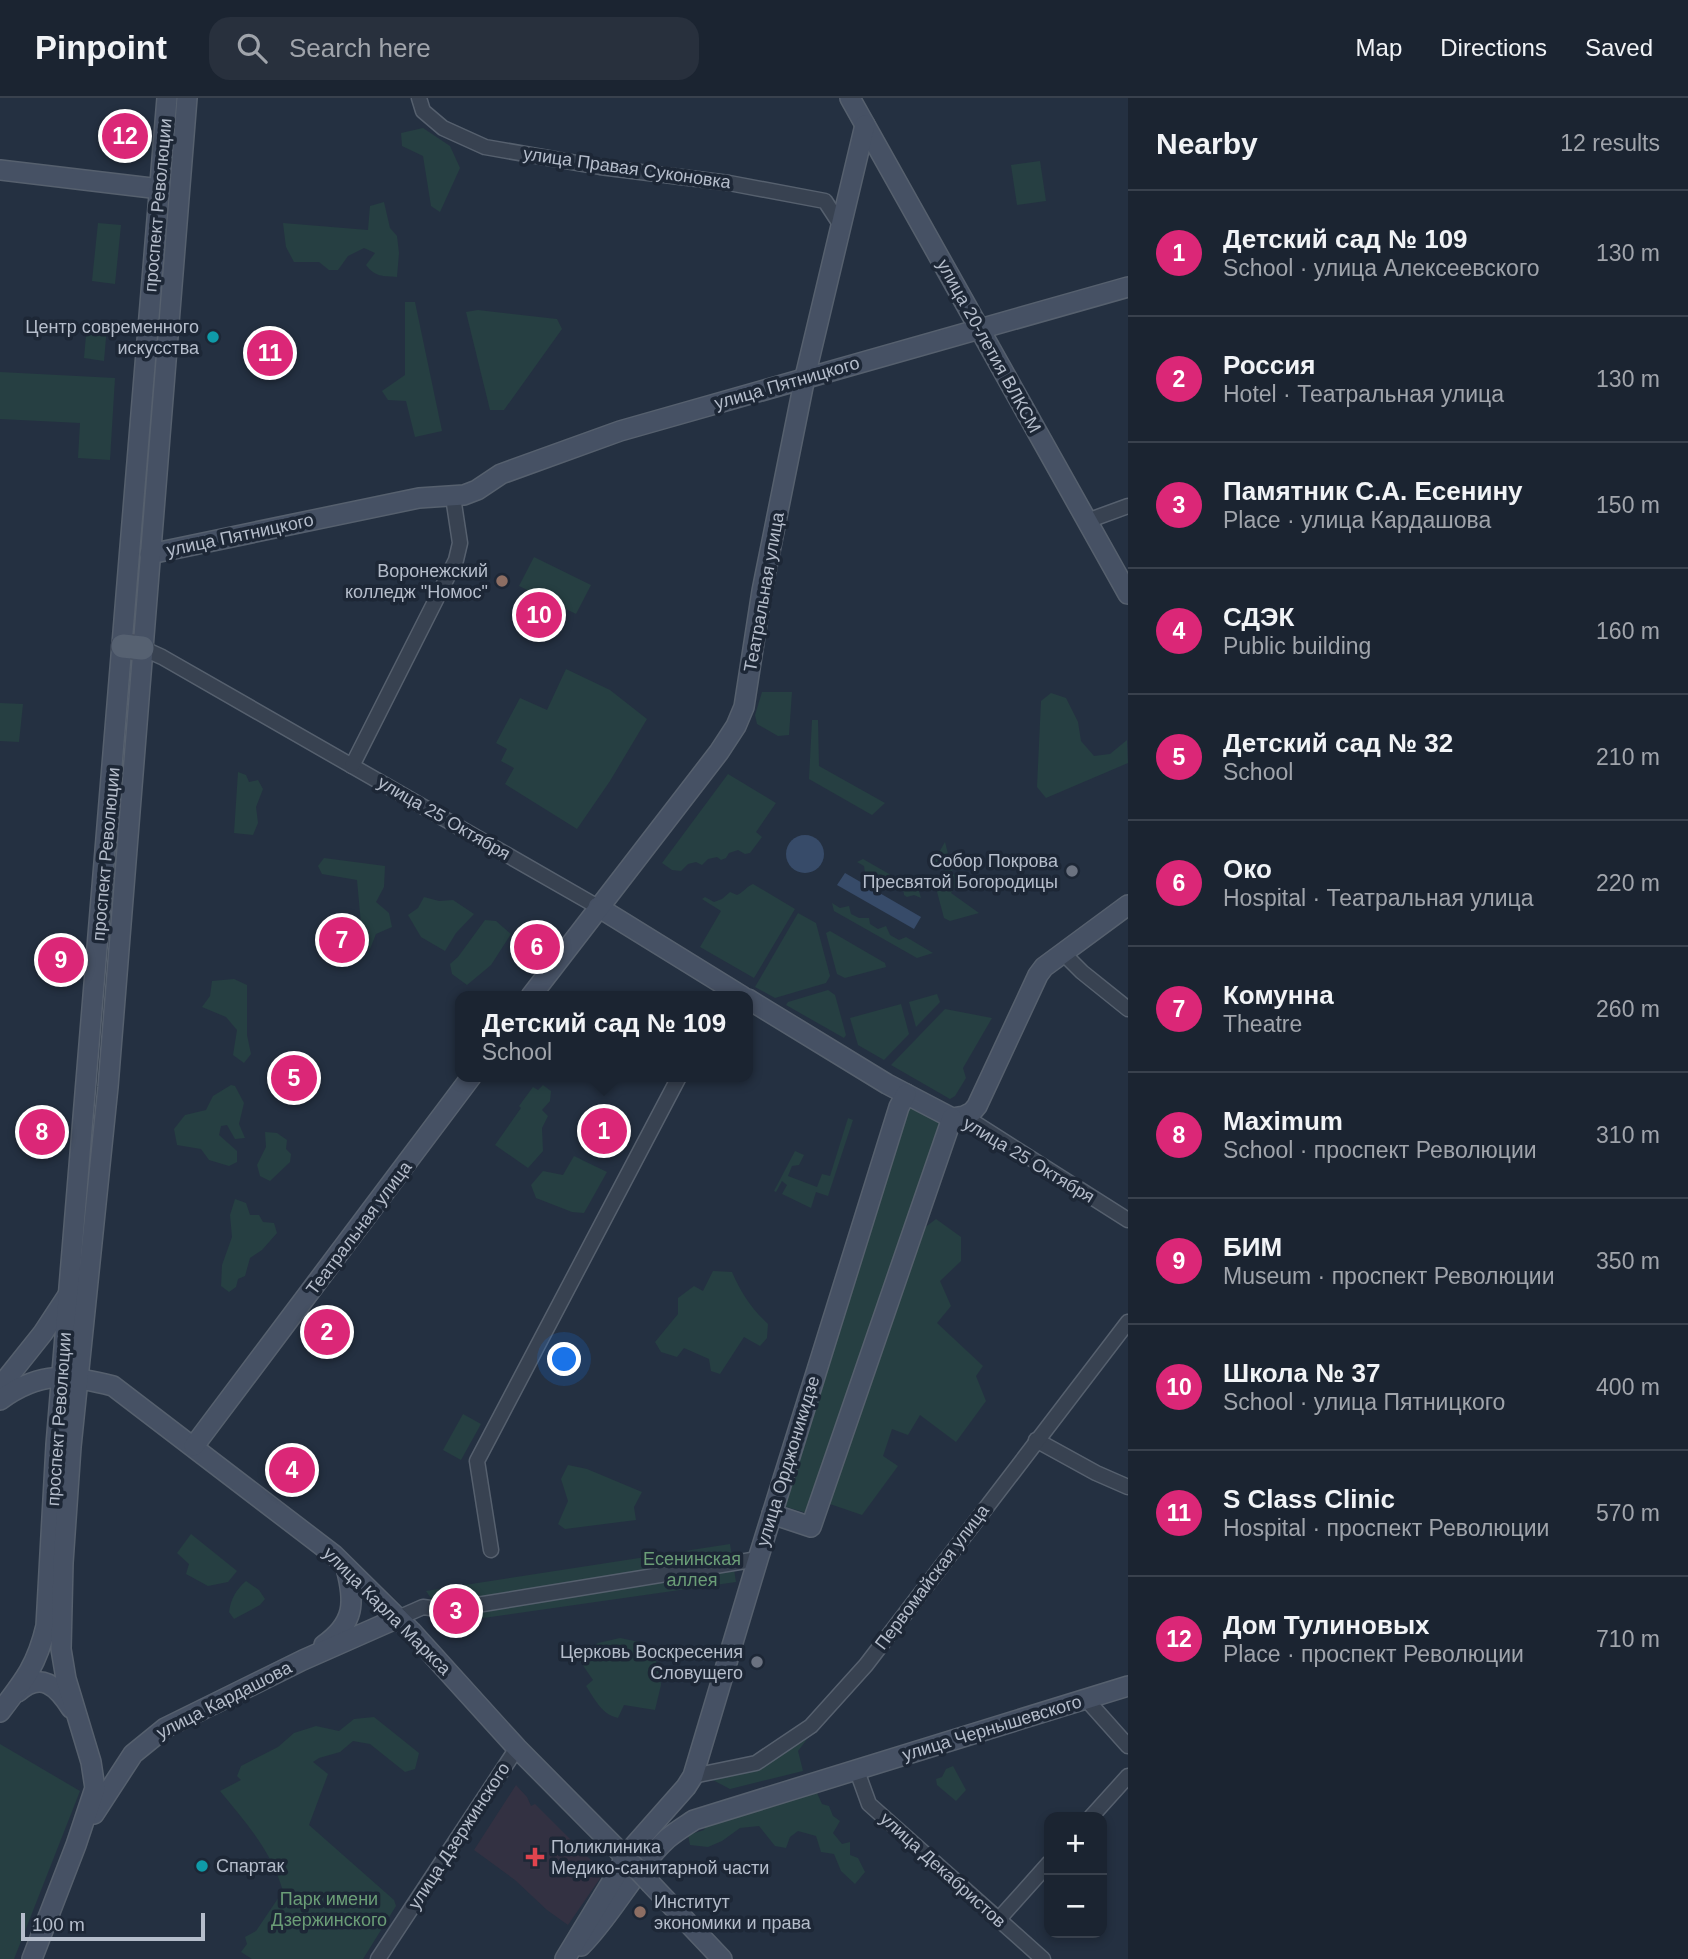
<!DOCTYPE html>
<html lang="en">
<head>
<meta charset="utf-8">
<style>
	:root { --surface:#1b2431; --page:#28303d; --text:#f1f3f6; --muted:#a0a4ab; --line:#39414d; --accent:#db2777 }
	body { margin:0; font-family:Helvetica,sans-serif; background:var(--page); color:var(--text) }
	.controls { position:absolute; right:21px; bottom:21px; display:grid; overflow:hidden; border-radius:14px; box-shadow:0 4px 10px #0003 }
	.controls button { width:63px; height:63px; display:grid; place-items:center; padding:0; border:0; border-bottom:2px solid var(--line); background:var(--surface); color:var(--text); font:35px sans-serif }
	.scale { position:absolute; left:21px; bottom:18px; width:184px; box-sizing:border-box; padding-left:7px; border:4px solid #b5bdcb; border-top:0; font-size:19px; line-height:24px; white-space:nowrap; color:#b5bdcb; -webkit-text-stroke:5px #1d2736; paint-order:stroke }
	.you { position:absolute; left:565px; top:1262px; width:24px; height:24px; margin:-18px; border:5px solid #fff; border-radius:50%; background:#1a73e8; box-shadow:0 0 0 10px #1a73e833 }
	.badge { display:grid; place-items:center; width:46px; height:46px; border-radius:50%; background:var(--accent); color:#fff; font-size:23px; font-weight:700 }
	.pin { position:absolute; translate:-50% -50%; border:4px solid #fff; box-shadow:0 2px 7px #0006 }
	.popup { position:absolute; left:455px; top:893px; width:298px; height:91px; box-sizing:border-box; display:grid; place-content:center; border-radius:14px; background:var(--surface); filter:drop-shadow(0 2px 5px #0005); font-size:23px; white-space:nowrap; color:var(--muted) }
	.popup b { font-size:26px; color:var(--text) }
	.popup::after { content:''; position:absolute; left:50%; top:100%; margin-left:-14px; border:14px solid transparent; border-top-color:var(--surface) }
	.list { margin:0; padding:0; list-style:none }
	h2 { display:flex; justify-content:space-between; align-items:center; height:91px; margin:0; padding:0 28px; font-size:30px }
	h2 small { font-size:23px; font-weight:400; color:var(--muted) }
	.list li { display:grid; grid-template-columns:46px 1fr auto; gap:21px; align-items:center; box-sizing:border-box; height:126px; padding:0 28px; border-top:2px solid var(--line) }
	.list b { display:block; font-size:26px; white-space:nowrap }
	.list p { margin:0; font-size:23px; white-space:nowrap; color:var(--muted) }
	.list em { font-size:23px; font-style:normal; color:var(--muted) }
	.icon { flex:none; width:38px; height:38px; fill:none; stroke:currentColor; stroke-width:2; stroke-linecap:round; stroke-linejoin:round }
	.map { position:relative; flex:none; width:1128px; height:1861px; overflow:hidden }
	header { display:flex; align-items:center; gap:42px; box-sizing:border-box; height:98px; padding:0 35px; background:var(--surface); border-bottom:2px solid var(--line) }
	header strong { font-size:33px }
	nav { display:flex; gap:38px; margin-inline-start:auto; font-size:24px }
	.search { width:490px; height:63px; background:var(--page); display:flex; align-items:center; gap:18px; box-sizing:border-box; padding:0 24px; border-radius:21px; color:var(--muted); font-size:26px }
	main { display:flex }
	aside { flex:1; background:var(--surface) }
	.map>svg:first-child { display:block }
</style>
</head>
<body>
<header>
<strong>Pinpoint</strong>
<div class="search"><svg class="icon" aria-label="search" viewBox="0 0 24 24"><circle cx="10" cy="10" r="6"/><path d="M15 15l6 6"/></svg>Search here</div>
<nav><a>Map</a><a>Directions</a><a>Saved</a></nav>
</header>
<main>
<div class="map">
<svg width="1128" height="1861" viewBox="0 0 1128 1861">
	<rect width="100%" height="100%" fill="#243041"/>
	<!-- medical -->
	<path fill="#333142" d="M516,1687L527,1699L531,1708L535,1706L603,1774V1776L568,1827L547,1812L515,1782L474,1752Z"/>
	<!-- green -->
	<g fill="#263f42">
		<path d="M423,30L450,48L460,70L440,114L431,108L423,58L402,48L401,35Z"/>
		<path d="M1040,63L1046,103L1017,107L1011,67Z"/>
		<path d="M384,104L390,130L397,138L399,155L397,179C383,178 375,179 366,167L375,155L364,150L348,158L338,172H329L319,164H294L286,149L283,125L368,132L370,108Z"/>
		<path d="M98,125L121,127L115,186L92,183Z"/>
		<path d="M405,204H415L442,333L415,339L406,303L388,302L382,293L405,277Z"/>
		<path d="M478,212L557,221L562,231L504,312H490L466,214Z"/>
		<path d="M87,226L107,228L104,263L84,260Z"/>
		<path d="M0,274L115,280L110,362L78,360L80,325L0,321Z"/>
		<path d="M534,459L591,487L576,516L519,488Z"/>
		<path d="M566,571L610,592L647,621L610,683L577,731L505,686L514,670L501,663L507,651L496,645L520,600L547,612Z"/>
		<path d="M762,594H792L789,637L778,638L757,626L755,617Z"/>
		<path d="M1051,595L1066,600L1078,624L1081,643L1094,658L1110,656L1127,642L1128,665L1046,700L1037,689L1041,603Z"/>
		<path d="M0,605L23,606L19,644L0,643Z"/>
		<path d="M812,622H818L819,668L885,705L872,717L809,681Z"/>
		<path d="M238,674L246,677L249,684L258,682L263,691L256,709L258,725L253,737L234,735Z"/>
		<path d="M728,676L776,705L756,734L762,739L750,755L745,756L738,752L729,755L726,760L721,762L717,759L708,761L702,767L696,764L688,766L681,773L672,772L662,765Z"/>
		<path d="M945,744L953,776L961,781L951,795L979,815L950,823L944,820L936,790L946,770L934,763Z"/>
		<path d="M324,760L385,768L384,789L376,804L389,815L392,829L376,836L370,851L363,848L357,782L322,776L318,768Z"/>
		<path d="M863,761L919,793L921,800L914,797L907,799L904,797L903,790L895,786L886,788L882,780L875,775H865L864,768L857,764Z"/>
		<path d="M753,786L795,811L754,880L700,849L721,813L702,801L705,799L714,804L722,801L730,794L737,797C744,794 747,788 753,786Z"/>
		<path d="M424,799L439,803L453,802L474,816L456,835L445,853L421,839L408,817L418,810Z"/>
		<path d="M832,805L840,810L849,808L851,816L859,820H869L870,826L878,831L886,828L890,837L899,842L906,839L933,855L917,860L834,813Z"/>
		<path d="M798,815L816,825L830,878L826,885L775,900L755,889Z"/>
		<path d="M485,822L496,823L511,836L491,867L467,887L452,876L450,866L458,859Z"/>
		<path d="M830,833L885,865L886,869L845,880L837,876L826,835Z"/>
		<path d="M234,881L247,887V937L251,956L244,965L233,957L237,932L226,919L202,909L210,898L212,883Z"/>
		<path d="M828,892L835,897L846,937L844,940L786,907L788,904Z"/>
		<path d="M937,896L940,904L916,929L909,904Z"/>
		<path d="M901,906L909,936L884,962L858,947L850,920Z"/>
		<path d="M945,911L992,920L963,970L966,980L955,998L950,1001L891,967Z"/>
		<path d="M231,987L235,988L244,1005L239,1026L245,1040L235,1041L227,1027L221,1028L219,1037L237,1053V1064L229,1068L209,1062L201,1051L177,1047L174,1031L185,1017L206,1012L213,998Z"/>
		<path d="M543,987L551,993L550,1003L542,1012L548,1018L542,1030L543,1053L528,1070L495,1047L521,1010L519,1008L533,989L538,992Z"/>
		<path d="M910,1006L942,1020L810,1416L783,1408L906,1019L905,1013Z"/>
		<path d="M848,1020L853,1022L828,1098L816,1094L811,1110L782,1096L787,1087L782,1083L776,1094L774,1093L795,1053L804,1057L799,1067L792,1068L788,1078L817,1089L822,1076L830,1078Z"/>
		<path d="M265,1034L277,1035L287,1042L286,1051L291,1056L290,1064L270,1083L260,1078L257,1067L266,1049Z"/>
		<path d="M574,1058L607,1074L584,1115L572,1114L536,1100L531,1087L543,1073L563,1077Z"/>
		<path d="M235,1101L246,1105L250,1117H259L263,1124L274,1125L277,1135L262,1152L250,1160L245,1178L238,1181L236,1189L229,1194L221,1188L222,1167L232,1139L230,1117Z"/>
		<path d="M936,1121L961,1139V1163L940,1183L951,1208L937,1225L983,1268L976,1278L986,1303L956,1344L920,1317L908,1337L892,1331L883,1358L898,1368L862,1417L824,1404L919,1134Z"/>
		<path d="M713,1173L732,1174C741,1195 751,1210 768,1226L767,1240L760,1248L744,1239L720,1276L711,1273L709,1261L684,1250L677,1259L661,1254L655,1244L678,1216V1200L694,1188L703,1193Z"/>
		<path d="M463,1316L481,1326L461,1362L443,1352Z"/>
		<path d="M568,1367L587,1371L642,1394L634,1409L636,1422L565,1431L558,1426L568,1403L561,1381Z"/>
		<path d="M191,1436L237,1473L228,1484L208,1488L186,1476L189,1466L177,1455Z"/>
		<path d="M730,1446L736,1484L448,1525L426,1493Z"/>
		<path d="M246,1483L259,1492L265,1501L260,1507L234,1521L229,1514C231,1500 236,1492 246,1483Z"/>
		<path d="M620,1540L644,1545L652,1555L659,1570L661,1587L655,1612L624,1607L618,1620C601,1616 595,1601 586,1588L593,1582L580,1563L581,1557L598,1545Z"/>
		<path d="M374,1619L419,1655L415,1671L405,1674L370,1646L353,1643L340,1654L319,1660L313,1664L328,1676L309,1727L394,1802L396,1808L363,1861H252L241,1854L247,1846L245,1839L256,1833L283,1793C271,1752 246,1725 220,1693L241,1682L237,1678L241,1668L278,1649L294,1635L316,1628L339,1633L354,1621Z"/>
		<path d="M814,1632L798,1653L803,1673L730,1691L707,1679Z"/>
		<path d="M0,1646L80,1693L14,1861H0Z"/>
		<path d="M953,1668L966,1692L956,1703L937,1687L936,1681L942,1679L946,1671Z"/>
		<path d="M817,1695L822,1706L829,1708L833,1718L840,1723L833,1735L842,1746L850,1744V1757L858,1760L865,1774L855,1786L841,1773L834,1756L821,1754L816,1738L798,1733L790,1739L786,1750L775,1748L759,1728L740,1730L722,1743L708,1749L690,1747L688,1737L704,1732L708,1724L766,1707Z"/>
	</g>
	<!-- water -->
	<g fill="#374b69">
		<circle cx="805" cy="756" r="19"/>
		<path d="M845,775L921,819L914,831L837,787Z"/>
	</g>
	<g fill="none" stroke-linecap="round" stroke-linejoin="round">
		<!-- street casing -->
		<g stroke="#56606e" stroke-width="17">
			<g id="street">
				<path d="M419,0L423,13L443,30L485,49L600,69L729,85L825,103L840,126"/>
				<path d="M1087,423L1128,408"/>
				<path d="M142,550L162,559L598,809"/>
				<path d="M352,668L456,462L460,445L453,399"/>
				<path d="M1063,855L1082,874L1128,911"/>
				<path d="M964,1018L1128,1122"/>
				<path d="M1036,1342L1096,1375L1128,1389"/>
				<path d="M491,1452L477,1363L679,979"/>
				<path d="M398,1520L423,1509L446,1512L758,1461"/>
				<path d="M1086,1601L1128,1648"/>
				<path d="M857,1673L869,1706L1043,1861"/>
				<path d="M693,1678L756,1665L811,1628L866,1567L1128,1224"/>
				<path d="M1091,1719L1128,1678"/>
				<path d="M998,1822L1049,1765"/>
				<path d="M378,1861L517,1650"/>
			</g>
		</g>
		<!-- secondary casing -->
		<g stroke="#56606e" stroke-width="22">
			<g id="secondary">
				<path d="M850,0L1128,496"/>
				<path d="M0,72L160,91"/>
				<path d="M150,456L419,400L464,397L477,392L501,376L620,333L1128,189"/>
				<path d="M598,809L742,898"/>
				<path d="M531,898L719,654L736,628L744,609L762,493L805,279L865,27"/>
				<path d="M748,901L887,986L952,1020L964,1018L972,1014L977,1008L1038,877L1044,869L1128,807"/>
				<path d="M0,1289L43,1235L68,1197"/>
				<path d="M0,1302C40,1273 68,1276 113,1288L334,1457L411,1533L517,1650L629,1763"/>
				<path d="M194,1348L471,979"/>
				<path d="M772,1416L811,1429L952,1020"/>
				<path d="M324,1547C355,1525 355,1504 346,1470"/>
				<path d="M18,1594C41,1573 57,1588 71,1610"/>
				<path d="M0,1614C24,1583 37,1567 46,1528L56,1347L167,0"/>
				<path d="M94,1716L133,1656L165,1630L303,1562L398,1520"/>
				<path d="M651,1786L722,1861"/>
				<path d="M581,1848C613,1816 634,1772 667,1741C675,1734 685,1728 694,1722L1128,1588"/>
				<path d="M32,1861L76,1747L95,1690L91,1664L66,1581L61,1551L63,1465L71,1349L108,989L187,0"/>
				<path d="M565,1861L619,1772L625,1758L686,1689L693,1678L758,1461L899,1009L906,996"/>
			</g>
		</g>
		<!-- primary casing -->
		<g stroke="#424b5a" stroke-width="25">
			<path id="primary" d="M123,548L142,550"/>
		</g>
		<!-- street -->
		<use href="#street" stroke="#384251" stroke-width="14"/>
		<!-- secondary -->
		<use href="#secondary" stroke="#465164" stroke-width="19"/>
		<!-- primary -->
		<use href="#primary" stroke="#566171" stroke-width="23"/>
		<!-- secondary-bridge casing -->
		<g stroke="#56606e" stroke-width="22" stroke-linecap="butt">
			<path id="secondary-bridge" d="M629,1763L651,1786"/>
		</g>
		<!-- secondary-bridge -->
		<use href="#secondary-bridge" stroke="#465164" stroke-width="19"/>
	</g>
	<!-- markers -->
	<g fill="#0f9aa8" stroke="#1d2736" stroke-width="2.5">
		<circle cx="213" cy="239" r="7"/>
		<circle cx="202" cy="1768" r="7"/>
	</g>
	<g fill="#8d6e63" stroke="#1d2736" stroke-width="2.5">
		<circle cx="502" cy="483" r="7"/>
		<circle cx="640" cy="1814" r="7"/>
	</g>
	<g fill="#6b7280" stroke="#1d2736" stroke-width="2.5">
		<circle cx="1072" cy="773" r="7"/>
		<circle cx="757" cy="1564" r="7"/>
	</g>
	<path fill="#e0444e" stroke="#1d2736" stroke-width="2.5" d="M531.5 1748.5h7v7h7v7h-7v7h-7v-7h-7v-7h7z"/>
	<g text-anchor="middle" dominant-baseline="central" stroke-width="7" stroke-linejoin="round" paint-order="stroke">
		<!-- street labels -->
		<g font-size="18" fill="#b5bdcb" stroke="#1d2736">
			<text transform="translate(627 70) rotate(8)">улица Правая Суконовка</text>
			<text transform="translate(158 107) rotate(-85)">проспект Революции</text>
			<text transform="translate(989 248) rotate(61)">улица 20-летия ВЛКСМ</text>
			<text transform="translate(787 285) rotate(-16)">улица Пятницкого</text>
			<text transform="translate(240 437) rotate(-12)">улица Пятницкого</text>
			<text transform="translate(764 494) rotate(-80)">Театральная улица</text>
			<text transform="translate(444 720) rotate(30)">улица 25 Октября</text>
			<text transform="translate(106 756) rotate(-85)">проспект Революции</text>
			<text transform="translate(1029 1062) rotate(31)">улица 25 Октября</text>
			<text transform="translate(359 1130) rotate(-53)">Театральная улица</text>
			<text transform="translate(59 1321) rotate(-86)">проспект Революции</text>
			<text transform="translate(788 1363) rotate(-73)">улица Орджоникидзе</text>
			<text transform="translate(932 1479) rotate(-53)">Первомайская улица</text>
			<text transform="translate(387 1513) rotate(45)">улица Карла Маркса</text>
			<text transform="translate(224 1602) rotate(-27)">улица Кардашова</text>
			<text transform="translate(992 1630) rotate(-17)">улица Чернышевского</text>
			<text transform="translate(459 1738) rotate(-57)">улица Дзержинского</text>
			<text transform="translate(943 1772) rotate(42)">улица Декабристов</text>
		</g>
		<!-- poi labels -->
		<g font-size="18" fill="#b5bdcb" stroke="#1d2736" text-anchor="end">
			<text x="199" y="229">Центр современного<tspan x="199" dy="21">искусства</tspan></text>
			<text x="488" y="473">Воронежский<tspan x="488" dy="21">колледж "Номос"</tspan></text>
			<text x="1058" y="763">Собор Покрова<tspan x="1058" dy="21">Пресвятой Богородицы</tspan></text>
			<text x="743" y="1554">Церковь Воскресения<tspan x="743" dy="21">Словущего</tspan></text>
			<text x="551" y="1749" text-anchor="start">Поликлиника<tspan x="551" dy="21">Медико-санитарной части</tspan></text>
			<text x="216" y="1768" text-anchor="start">Спартак</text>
			<text x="654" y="1804" text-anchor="start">Институт<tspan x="654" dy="21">экономики и права</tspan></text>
		</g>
		<!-- park labels -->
		<g font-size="18" fill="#6b9e77" stroke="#1d2736">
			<text x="692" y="1461">Есенинская<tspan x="692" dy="21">аллея</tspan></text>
			<text x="329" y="1801">Парк имени<tspan x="329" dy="21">Дзержинского</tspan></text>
		</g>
	</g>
</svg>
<div class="controls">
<button>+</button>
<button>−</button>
</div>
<div class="scale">100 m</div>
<div class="you"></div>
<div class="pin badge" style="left:604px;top:1033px">1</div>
<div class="popup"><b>Детский сад № 109</b>School</div>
<div class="pin badge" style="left:327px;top:1234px">2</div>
<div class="pin badge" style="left:456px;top:1513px">3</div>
<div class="pin badge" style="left:292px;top:1372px">4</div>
<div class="pin badge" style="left:294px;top:980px">5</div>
<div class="pin badge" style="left:537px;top:849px">6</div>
<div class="pin badge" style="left:342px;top:842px">7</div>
<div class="pin badge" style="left:42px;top:1034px">8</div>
<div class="pin badge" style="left:61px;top:862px">9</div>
<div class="pin badge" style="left:539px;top:517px">10</div>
<div class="pin badge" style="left:270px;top:255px">11</div>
<div class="pin badge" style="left:125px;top:38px">12</div>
</div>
<aside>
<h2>Nearby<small>12 results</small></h2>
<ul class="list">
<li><span class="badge">1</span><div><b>Детский сад № 109</b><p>School · улица Алексеевского</p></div><em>130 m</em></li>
<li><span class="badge">2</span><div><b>Россия</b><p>Hotel · Театральная улица</p></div><em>130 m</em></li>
<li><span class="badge">3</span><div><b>Памятник С.А. Есенину</b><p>Place · улица Кардашова</p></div><em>150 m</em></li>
<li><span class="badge">4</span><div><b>СДЭК</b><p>Public building</p></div><em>160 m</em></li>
<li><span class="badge">5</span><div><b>Детский сад № 32</b><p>School</p></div><em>210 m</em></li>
<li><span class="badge">6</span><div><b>Око</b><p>Hospital · Театральная улица</p></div><em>220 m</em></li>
<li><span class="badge">7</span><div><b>Комунна</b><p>Theatre</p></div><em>260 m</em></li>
<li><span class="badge">8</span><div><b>Maximum</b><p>School · проспект Революции</p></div><em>310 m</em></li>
<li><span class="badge">9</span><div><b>БИМ</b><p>Museum · проспект Революции</p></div><em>350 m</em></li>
<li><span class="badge">10</span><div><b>Школа № 37</b><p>School · улица Пятницкого</p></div><em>400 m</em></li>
<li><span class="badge">11</span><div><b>S Class Clinic</b><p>Hospital · проспект Революции</p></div><em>570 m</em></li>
<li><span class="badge">12</span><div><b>Дом Тулиновых</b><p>Place · проспект Революции</p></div><em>710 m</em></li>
</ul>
</aside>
</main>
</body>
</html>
